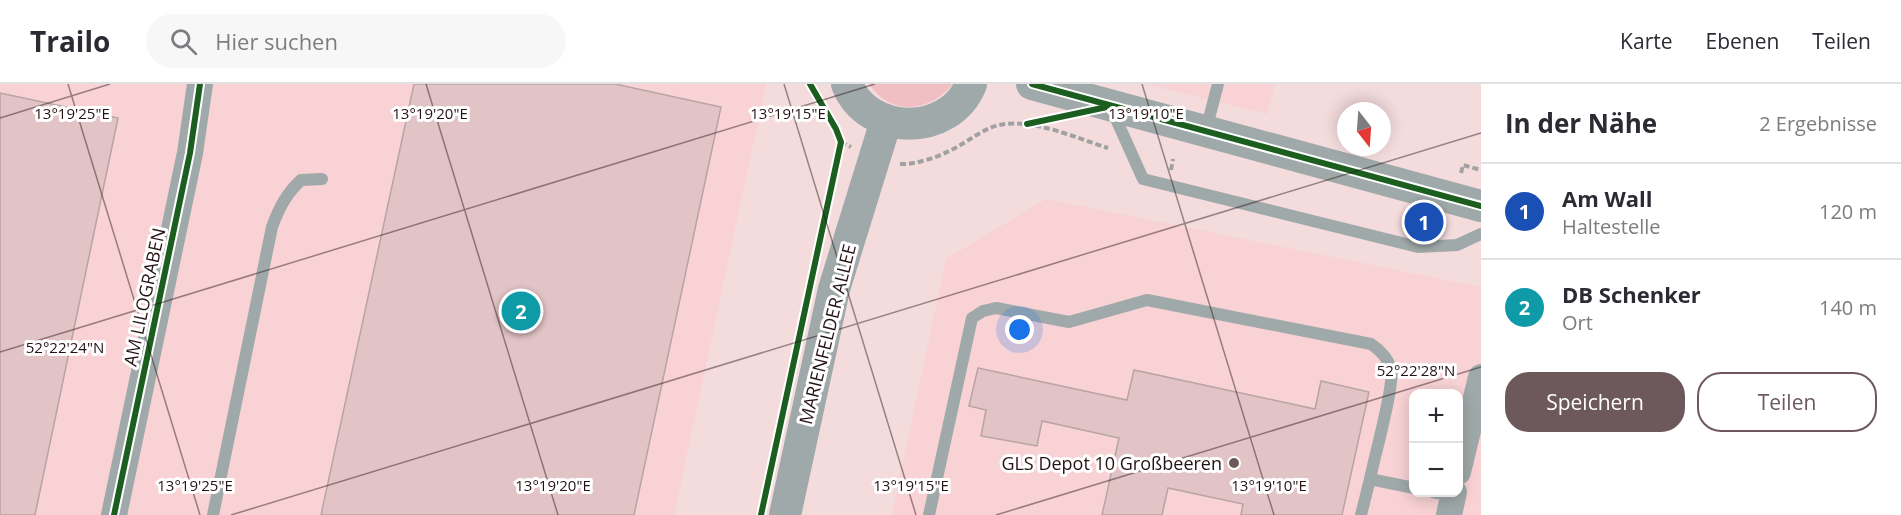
<!DOCTYPE html>
<html lang="de">
<head>
<meta charset="utf-8">
<style>
	:root { --surface:#fff; --page:#f7f7f7; --text:#2b2b33; --muted:#7c7c81; --line:#e1e1e2; --accent:#6d595b }
	body { margin:0; font-family:"Open Sans",sans-serif; background:var(--page); color:var(--text) }
	.controls { position:absolute; right:18px; bottom:18px; display:grid; overflow:hidden; border-radius:12px; box-shadow:0 3px 15px #0003 }
	.controls button { width:54px; height:54px; display:grid; place-items:center; padding:0; border:0; border-bottom:2px solid var(--line); background:var(--surface); color:var(--text); font:30px sans-serif }
	.compass { position:absolute; left:1337px; top:18px; width:54px; height:54px; border-radius:50%; background:var(--surface); box-shadow:0 3px 15px #0003; rotate:163deg }
	.you { position:absolute; left:1020px; top:246px; width:21px; height:21px; margin:-15px; border:4px solid #fff; border-radius:50%; background:#1a73e8; box-shadow:0 0 0 9px #1a73e833 }
	.badge { display:grid; place-items:center; width:39px; height:39px; border-radius:50%; background:var(--accent); color:#fff; font-size:20px; font-weight:700 }
	.pin { position:absolute; translate:-50% -50%; border:3px solid #fff; box-shadow:0 2px 6px #0006 }
	.list { margin:0; padding:0; list-style:none }
	h2 { display:flex; justify-content:space-between; align-items:center; height:78px; margin:0; padding:0 24px; font-size:26px }
	h2 small { font-size:20px; font-weight:400; color:var(--muted) }
	.list li { display:grid; grid-template-columns:39px 1fr auto; gap:18px; align-items:center; box-sizing:border-box; height:96px; padding:0 24px; border-top:2px solid var(--line) }
	.list b { display:block; font-size:22px; white-space:nowrap }
	.list p { margin:0; font-size:20px; white-space:nowrap; color:var(--muted) }
	.list em { font-size:20px; font-style:normal; color:var(--muted) }
	.actions { display:flex; gap:12px; padding:18px 24px }
	.actions a { flex:1; padding:14px 0; border:2px solid var(--accent); border-radius:24px; text-align:center; font-size:21px; color:var(--accent) }
	.actions .main { background:var(--accent); color:#fff }
	.icon { flex:none; width:33px; height:33px; fill:none; stroke:currentColor; stroke-width:2; stroke-linecap:round; stroke-linejoin:round }
	.map { position:relative; flex:none; width:1481px; height:431px; overflow:hidden }
	header { display:flex; align-items:center; gap:36px; box-sizing:border-box; height:84px; padding:0 30px; background:var(--surface); border-bottom:2px solid var(--line) }
	header strong { font-size:28px }
	nav { display:flex; gap:33px; margin-inline-start:auto; font-size:21px }
	.search { width:420px; height:54px; background:var(--page); display:flex; align-items:center; gap:15px; box-sizing:border-box; padding:0 21px; border-radius:33px; color:var(--muted); font-size:22px }
	main { display:flex }
	aside { flex:1; background:var(--surface) }
	.map>svg:first-child { display:block }
</style>
</head>
<body>
<header>
<strong>Trailo</strong>
<div class="search"><svg class="icon" aria-label="search" viewBox="0 0 24 24"><circle cx="10" cy="10" r="6"/><path d="M15 15l6 6"/></svg>Hier suchen</div>
<nav><a>Karte</a><a>Ebenen</a><a>Teilen</a></nav>
</header>
<main>
<div class="map">
<svg width="1481" height="431" viewBox="0 0 1481 431">
	<rect width="100%" height="100%" fill="#f4dcdd"/>
	<!-- built -->
	<g fill="#f8d2d4" fill-rule="evenodd">
		<path d="M0,0H766L674,431H0Z"/>
		<path d="M1145,0H1275L1267,30Z"/>
		<path d="M1046,115L1481,203V431H892L946,175ZM1414,310H1458V408H1414Z"/>
	</g>
	<!-- green -->
	<path fill="#f1bec3" d="M869,0H953C930,28 891,33 869,0Z"/>
	<!-- building -->
	<g fill="#e2c3c6" stroke="#b8a4a5" stroke-width="1.5">
		<path d="M414,0H615L721,23L634,431H321Z"/>
		<path d="M0,9L118,34L35,431H0Z"/>
		<path d="M978,284L1127,316L1134,286L1315,325L1321,297L1369,308L1342,431H1241L1243,420L1168,404L1162,431H1102L1119,354L1042,337L1037,362L981,352L986,326L969,322Z"/>
	</g>
	<g fill="none" stroke-linecap="round" stroke-linejoin="round">
		<!-- path -->
		<g stroke="#9fa1a2" stroke-width="4" stroke-dasharray="6 3" stroke-linecap="butt">
			<path d="M841,58L851,63"/>
			<path d="M900,80C919,81 946,70 962,60C974,53 986,44 999,41C1033,34 1076,54 1108,64"/>
			<path d="M1171,86L1173,75"/>
			<path d="M1461,89L1463,81L1481,86"/>
			<path d="M1422,147L1424,138"/>
		</g>
		<!-- service -->
		<g stroke="#a0a9a9" stroke-width="12">
			<path d="M1112,26L1143,95L1418,163L1457,161L1481,150"/>
			<path d="M1206,46L1218,0"/>
			<path d="M1433,408L1453,412"/>
			<path d="M213,431L272,143C279,124 286,110 301,96L322,95"/>
			<path d="M929,431L972,234L983,227L996,224L1069,238L1147,216L1371,260C1380,266 1388,274 1391,285C1395,301 1374,374 1370,395"/>
			<path d="M1361,431L1370,395L1414,404"/>
		</g>
		<!-- minor -->
		<g stroke="#a0a9a9" stroke-width="26">
			<path d="M1458,388L1481,293"/>
			<path d="M114,431L190,69L200,0"/>
			<path d="M1449,431L1454,408"/>
		</g>
		<!-- tertiary -->
		<g stroke="#a0a9a9" stroke-width="32">
			<path d="M847,0C868,53 950,53 971,0"/>
			<path d="M1032,0L1481,122"/>
			<path d="M785,431L834,205L886,37"/>
		</g>
		<!-- cycleway casing -->
		<g stroke="#fff" stroke-width="10">
			<g id="cycleway">
				<path d="M1032,0L1481,122"/>
				<path d="M1027,40L1107,23"/>
				<path d="M114,431L190,69L200,0"/>
				<path d="M761,431L841,58L836,45L810,0"/>
			</g>
		</g>
		<!-- cycleway -->
		<use href="#cycleway" stroke="#1b5e20" stroke-width="6"/>
	</g>
	<!-- ticks -->
	<path fill="none" stroke="#251215" stroke-width="1.5" stroke-opacity="0.45" d="M68,0L200,431M426,0L558,431M784,0L916,431M1142,0L1274,431M0,34L110,0M0,268L875,0M231,431L1481,49M996,431L1481,283"/>
	<!-- markers -->
	<circle fill="#6d595b" stroke="#fff" stroke-width="2" cx="1234" cy="379" r="6"/>
	<g text-anchor="middle" dominant-baseline="central" stroke-width="6" stroke-linejoin="round" paint-order="stroke">
		<!-- street labels -->
		<g font-size="18" fill="#251215" stroke="#fff">
			<text transform="translate(144 213) rotate(-78)">AM LILOGRABEN</text>
			<text transform="translate(827 250) rotate(-76)">MARIENFELDER ALLEE</text>
		</g>
		<!-- poi labels -->
		<g font-size="18" fill="#251215" stroke="#fff" text-anchor="end">
			<text x="1222" y="379">GLS Depot 10 Großbeeren</text>
		</g>
	</g>
	<g font-size="15" text-anchor="middle" fill="#251215" stroke="#fff" stroke-width="6" stroke-linejoin="round" paint-order="stroke">
		<text x="72" y="35">13°19'25"E</text>
		<text x="430" y="35">13°19'20"E</text>
		<text x="788" y="35">13°19'15"E</text>
		<text x="1146" y="35">13°19'10"E</text>
		<text x="65" y="269">52°22'24"N</text>
		<text x="1416" y="292">52°22'28"N</text>
		<text x="195" y="407">13°19'25"E</text>
		<text x="553" y="407">13°19'20"E</text>
		<text x="911" y="407">13°19'15"E</text>
		<text x="1269" y="407">13°19'10"E</text>
	</g>
</svg>
<div class="controls">
<button>+</button>
<button>−</button>
</div>
<svg class="compass" viewBox="-18 -18 36 36"><path d="M0-13l5 13h-10z" fill="#e53935"/><path d="M0 13l5-13h-10z" fill="#7c7c81"/></svg>
<div class="you"></div>
<div class="pin badge" style="left:1424px;top:138px;background:#1a4fb4">1</div>
<div class="pin badge" style="left:521px;top:227px;background:#0f9aa8">2</div>
</div>
<aside>
<h2>In der Nähe<small>2 Ergebnisse</small></h2>
<ul class="list">
<li><span class="badge" style="background:#1a4fb4">1</span><div><b>Am Wall</b><p>Haltestelle</p></div><em>120 m</em></li>
<li><span class="badge" style="background:#0f9aa8">2</span><div><b>DB Schenker</b><p>Ort</p></div><em>140 m</em></li>
</ul>
<div class="actions"><a class="main">Speichern</a><a>Teilen</a></div>
</aside>
</main>
</body>
</html>
